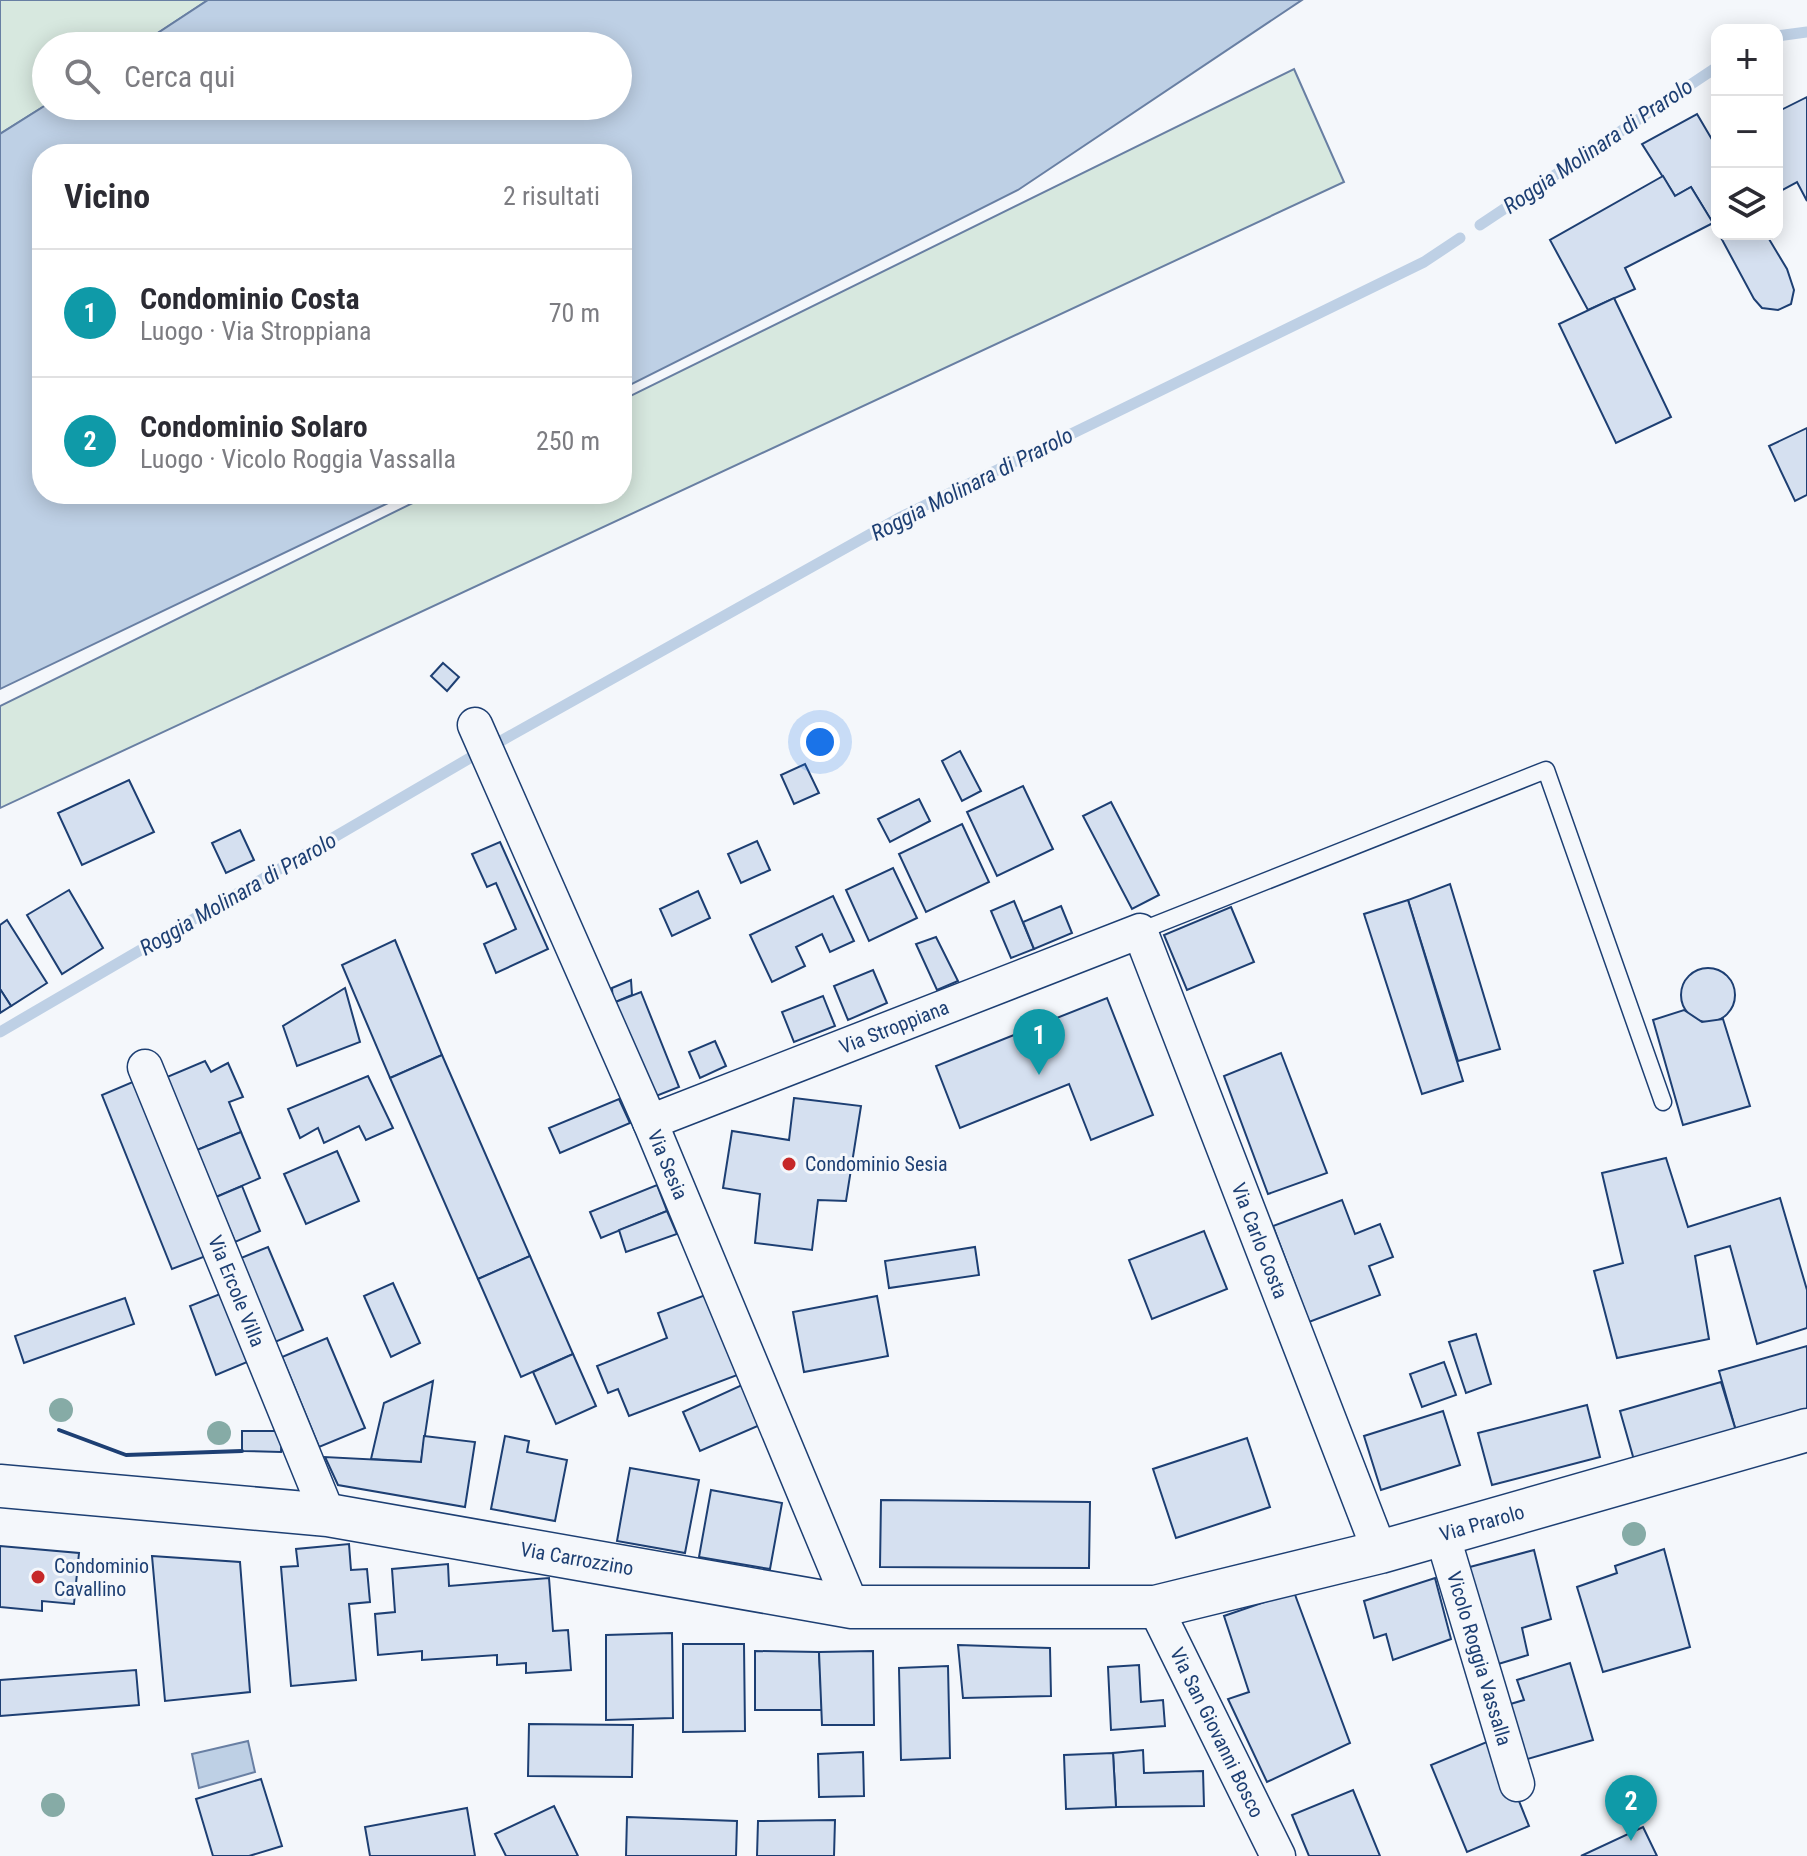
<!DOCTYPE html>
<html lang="it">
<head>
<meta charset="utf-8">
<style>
	:root { --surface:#fff; --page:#f7f7f7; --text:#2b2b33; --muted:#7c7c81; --line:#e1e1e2; --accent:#0b8043 }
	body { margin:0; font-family:"Roboto Condensed",sans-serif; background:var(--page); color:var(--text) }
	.controls { position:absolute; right:24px; top:24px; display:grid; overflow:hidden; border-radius:16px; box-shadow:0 4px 20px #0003 }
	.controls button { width:72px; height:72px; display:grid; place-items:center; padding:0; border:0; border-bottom:2px solid var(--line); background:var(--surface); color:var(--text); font:40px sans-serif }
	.you { position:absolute; left:820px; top:742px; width:28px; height:28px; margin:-20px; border:6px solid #fff; border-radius:50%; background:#1a73e8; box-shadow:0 0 0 12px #1a73e833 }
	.badge { display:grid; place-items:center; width:52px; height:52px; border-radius:50%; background:var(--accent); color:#fff; font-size:26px; font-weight:700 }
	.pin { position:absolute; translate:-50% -66px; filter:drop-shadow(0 2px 4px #0008) }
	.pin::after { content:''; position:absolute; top:42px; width:28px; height:24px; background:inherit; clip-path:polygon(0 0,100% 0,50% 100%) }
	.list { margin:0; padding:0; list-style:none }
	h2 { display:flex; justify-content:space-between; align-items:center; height:104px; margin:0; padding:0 32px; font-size:34px }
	h2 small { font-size:26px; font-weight:400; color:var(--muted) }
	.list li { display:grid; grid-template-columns:52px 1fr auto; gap:24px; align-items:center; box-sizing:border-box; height:128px; padding:0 32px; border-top:2px solid var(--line) }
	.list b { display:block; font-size:30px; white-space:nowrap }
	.list p { margin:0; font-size:26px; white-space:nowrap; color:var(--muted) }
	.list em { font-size:26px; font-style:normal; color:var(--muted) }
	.icon { flex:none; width:44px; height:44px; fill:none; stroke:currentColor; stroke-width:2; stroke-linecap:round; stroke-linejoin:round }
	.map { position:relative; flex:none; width:1807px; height:1856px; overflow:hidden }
	.search { position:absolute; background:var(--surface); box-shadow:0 4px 20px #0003; left:32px; top:32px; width:600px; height:88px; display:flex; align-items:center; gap:20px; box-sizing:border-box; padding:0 28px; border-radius:44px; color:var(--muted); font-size:30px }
	.panel { position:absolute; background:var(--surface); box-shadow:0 4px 20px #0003; left:32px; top:144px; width:600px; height:360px; border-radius:32px }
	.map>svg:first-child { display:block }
</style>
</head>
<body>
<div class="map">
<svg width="1807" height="1856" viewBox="0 0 1807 1856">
	<rect width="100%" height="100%" fill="#f4f7fb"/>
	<!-- green -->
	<g fill="#d7e8df" stroke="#687fa3" stroke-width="2">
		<path d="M0,0H208L138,46H46V105L0,134Z"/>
		<path d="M1294,69L1344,182L0,808V706L431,494H622V400Z"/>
	</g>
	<!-- water -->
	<g fill="#bed0e5" stroke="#687fa3" stroke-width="2">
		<path d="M208,0H1302L1018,190L622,389V154H42V494H407L0,689V134L46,105L618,106V46H138Z"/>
		<path d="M248,1741L255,1772L199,1788L192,1754Z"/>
	</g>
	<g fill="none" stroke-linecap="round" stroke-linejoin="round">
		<!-- stream -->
		<g stroke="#bed0e5" stroke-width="11">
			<path d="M1777,36L1807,32"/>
			<path d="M1480,225L1717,67"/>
			<path d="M492,746L899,518L1424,262L1460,238"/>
			<path d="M0,1032L475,755"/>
		</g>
	</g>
	<!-- building -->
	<g fill="#d5e0f0" stroke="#1d3f73" stroke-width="2">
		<path d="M1807,97V201L1797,182L1777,193V112Z"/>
		<path d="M1697,114L1717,148V230L1691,187L1675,196L1642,144Z"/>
		<path d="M1663,176L1675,196L1691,187L1713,223L1625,268L1635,289L1588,310L1550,240Z"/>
		<path d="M1719,234H1766L1787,269L1794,290L1791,304L1778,310L1762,308L1754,299Z"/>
		<path d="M1614,298L1671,417L1616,443L1559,324Z"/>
		<path d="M1807,428V495L1795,501L1769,446Z"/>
		<path d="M443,663L459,677L447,691L431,676Z"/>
		<path d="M960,751L981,791L962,801L942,761Z"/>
		<path d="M805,764L819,793L794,804L781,775Z"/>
		<path d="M129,780L154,832L82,865L58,813Z"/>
		<path d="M1023,786L1053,849L997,876L967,812Z"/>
		<path d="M919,799L930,821L890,842L878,819Z"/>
		<path d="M1111,802L1159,895L1132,909L1083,816Z"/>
		<path d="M962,824L989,882L926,912L899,854Z"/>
		<path d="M240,830L254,860L226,873L212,843Z"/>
		<path d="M757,841L770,870L741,883L728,854Z"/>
		<path d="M500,842L548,949L496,973L484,944L516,929L496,883L487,887L472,854Z"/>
		<path d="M893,868L917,918L869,941L846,890Z"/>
		<path d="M1450,884L1500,1049L1458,1061L1408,900Z"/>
		<path d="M69,890L103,948L62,974L27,915Z"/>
		<path d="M698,891L710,918L672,936L660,909Z"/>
		<path d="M833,896L854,941L830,952L822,934L796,947L805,966L772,982L750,935Z"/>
		<path d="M1408,900L1463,1081L1422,1094L1364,914Z"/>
		<path d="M1014,901L1034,949L1011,958L991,911Z"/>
		<path d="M1061,906L1072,933L1034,949L1023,922Z"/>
		<path d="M1231,907L1254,962L1187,990L1164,935Z"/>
		<path d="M7,920L47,983L11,1006L0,989V925Z"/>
		<path d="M936,937L958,981L937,990L916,944Z"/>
		<path d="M395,940L442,1055L390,1078L342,965Z"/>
		<circle cx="1708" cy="995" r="27"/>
		<path d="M873,970L887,1003L848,1020L834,986Z"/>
		<path d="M631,980L632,995L613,1003L612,988Z"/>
		<path d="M345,988L360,1042L297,1066L283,1026Z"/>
		<path d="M0,989L11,1006L0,1013Z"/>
		<path d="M641,992L679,1087L651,1098L613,1003Z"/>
		<path d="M823,996L835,1026L794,1042L782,1012Z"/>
		<path d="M1107,998L1153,1115L1091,1140L1069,1084L960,1128L936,1066Z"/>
		<path d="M1684,1010L1702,1022L1723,1019L1750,1106L1683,1125L1653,1020Z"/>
		<path d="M715,1041L726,1066L700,1078L689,1052Z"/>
		<path d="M1281,1053L1327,1173L1268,1194L1224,1076Z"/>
		<path d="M442,1055L530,1256L478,1279L390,1078Z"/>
		<path d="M205,1061L211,1072L228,1063L243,1097L229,1102L241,1132L197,1150L167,1077Z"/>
		<path d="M368,1076L393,1128L366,1140L359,1126L324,1143L318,1128L300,1138L288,1109Z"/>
		<path d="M135,1081L206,1256L172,1269L102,1095Z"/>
		<path d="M794,1098L861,1106L846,1201L818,1200L812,1250L755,1243L760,1194L723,1188L732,1131L789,1140Z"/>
		<path d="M619,1099L630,1123L560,1153L549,1128Z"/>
		<path d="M241,1132L260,1178L216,1197L197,1150Z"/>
		<path d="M337,1151L359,1201L306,1224L284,1174Z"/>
		<path d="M1666,1158L1688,1227L1780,1198L1807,1290V1328L1757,1344L1730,1246L1695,1256L1709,1339L1617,1358L1594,1271L1623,1263L1602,1173Z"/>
		<path d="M657,1185L667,1211L601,1238L590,1212Z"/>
		<path d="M242,1186L260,1231L235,1242L216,1197Z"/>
		<path d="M1342,1200L1355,1234L1380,1224L1393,1257L1369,1266L1380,1295L1309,1322L1273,1226Z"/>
		<path d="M667,1211L677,1234L626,1252L619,1230Z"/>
		<path d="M1204,1231L1227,1289L1152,1319L1129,1260Z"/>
		<path d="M268,1247L303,1330L275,1342L241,1258Z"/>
		<path d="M975,1247L979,1275L889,1288L885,1261Z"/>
		<path d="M530,1256L573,1354L521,1377L478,1279Z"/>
		<path d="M393,1283L420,1343L391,1357L364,1296Z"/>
		<path d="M225,1292L252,1360L216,1375L190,1306Z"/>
		<path d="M708,1294L740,1374L629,1416L618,1389L608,1393L597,1366L667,1338L658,1313Z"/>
		<path d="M877,1296L888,1356L804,1372L793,1312Z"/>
		<path d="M125,1298L134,1324L24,1363L15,1336Z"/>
		<path d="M1476,1334L1491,1384L1466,1393L1449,1342Z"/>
		<path d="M327,1338L365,1428L319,1447L282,1357Z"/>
		<path d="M1807,1346V1411L1736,1431L1719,1371Z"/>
		<path d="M573,1354L596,1406L556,1424L533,1372Z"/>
		<path d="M1444,1362L1456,1395L1422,1407L1410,1374Z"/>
		<path d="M433,1381L421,1462L371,1459L384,1403Z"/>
		<path d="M1721,1382L1736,1431L1634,1460L1620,1411Z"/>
		<path d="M742,1385L760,1425L700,1451L683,1412Z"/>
		<path d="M1587,1405L1600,1457L1492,1485L1478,1433Z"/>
		<path d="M1443,1411L1460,1465L1381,1490L1364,1436Z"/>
		<path d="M242,1431H282L281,1452L242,1451Z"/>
		<path d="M424,1436L475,1442L465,1507L338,1485L325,1457L421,1462Z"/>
		<path d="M505,1436L529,1441L527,1452L567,1460L555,1521L491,1509Z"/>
		<path d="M1247,1438L1270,1507L1176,1538L1153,1469Z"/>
		<path d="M630,1468L699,1480L685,1553L617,1541Z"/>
		<path d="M711,1490L782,1503L770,1569L699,1557Z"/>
		<path d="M881,1500L1090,1502L1089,1568L880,1567Z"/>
		<path d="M349,1544L351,1570L367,1569L370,1602L349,1604L356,1680L291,1686L281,1567L298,1566L296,1549Z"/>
		<path d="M0,1546L79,1553L74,1604L42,1601V1611L0,1607Z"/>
		<path d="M1664,1549L1690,1647L1603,1672L1577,1587L1617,1573L1615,1566Z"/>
		<path d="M1534,1550L1551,1619L1522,1628L1528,1655L1495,1665L1466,1568Z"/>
		<path d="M152,1556L240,1562L250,1692L165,1701Z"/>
		<path d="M448,1564L449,1586L549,1578L553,1631L568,1630L571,1670L526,1673V1663L497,1665V1655L422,1660V1651L378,1655L375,1614L395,1612L392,1569Z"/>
		<path d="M1435,1578L1451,1639L1393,1660L1386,1634L1374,1638L1364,1601Z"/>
		<path d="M1294,1592L1350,1743L1267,1782L1228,1699L1249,1692L1224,1616Z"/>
		<path d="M672,1633L673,1718L606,1720V1635Z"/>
		<path d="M683,1644H744L745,1731L683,1732Z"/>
		<path d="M958,1645L1050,1648L1051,1696L963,1698Z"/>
		<path d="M755,1651L819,1652L822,1710H755Z"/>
		<path d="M873,1651L874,1725H822L819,1652Z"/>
		<path d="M1570,1663L1593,1740L1524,1760L1507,1705L1524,1700L1517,1680Z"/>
		<path d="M1139,1665L1141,1702L1163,1700L1165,1726L1111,1730L1108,1667Z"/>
		<path d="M948,1666L950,1758L901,1760L899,1668Z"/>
		<path d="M136,1670L139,1705L0,1716V1680Z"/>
		<path d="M529,1724L633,1725L632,1777L528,1776Z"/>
		<path d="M1494,1739L1529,1826L1467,1852L1431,1765Z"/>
		<path d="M1143,1750L1144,1773L1203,1771L1204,1806L1116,1807L1113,1753Z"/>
		<path d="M863,1752L864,1796L819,1797L818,1754Z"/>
		<path d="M1113,1753L1116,1807L1066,1809L1064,1755Z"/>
		<path d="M261,1779L282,1846L249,1856H213L196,1799Z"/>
		<path d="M1353,1790L1380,1856H1309L1292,1815Z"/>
		<path d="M554,1806L578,1856H506L495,1834Z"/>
		<path d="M467,1808L475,1856H370L365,1827Z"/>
		<path d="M627,1817L737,1821L736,1856H626Z"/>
		<path d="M835,1820L834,1856H757L758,1821Z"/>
		<path d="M1643,1827L1657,1856H1581Z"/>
	</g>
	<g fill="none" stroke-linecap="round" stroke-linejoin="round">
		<!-- service casing -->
		<g stroke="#1d3f73" stroke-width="19">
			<path id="service" d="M1140,931L1546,770L1663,1102"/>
		</g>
		<!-- minor casing -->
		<g stroke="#1d3f73" stroke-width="37">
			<g id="minor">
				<path id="s1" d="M475,725L650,1122L852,1607"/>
				<path id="s2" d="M145,1067L328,1515"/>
				<path id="s3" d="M650,1122L1140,931L1380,1552"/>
				<path id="s4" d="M1442,1534L1517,1784"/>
				<path id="s5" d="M1155,1607L1278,1856"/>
			</g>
		</g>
		<!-- tertiary casing -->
		<g stroke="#1d3f73" stroke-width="45">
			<g id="tertiary">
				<path id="s6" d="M0,1486L328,1515L852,1607H1155L1380,1552L1807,1430"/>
			</g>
		</g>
		<!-- service -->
		<use href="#service" stroke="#f4f7fb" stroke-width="16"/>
		<!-- minor -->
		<use href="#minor" stroke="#f4f7fb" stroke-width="34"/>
		<!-- tertiary -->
		<use href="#tertiary" stroke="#f4f7fb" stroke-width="42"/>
		<!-- wall -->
		<path stroke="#1d3f73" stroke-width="4" d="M59,1430L126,1455L242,1451"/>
	</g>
	<!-- trees -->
	<g fill="#86aba6">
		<circle cx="61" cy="1410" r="12"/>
		<circle cx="219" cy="1433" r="12"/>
		<circle cx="1634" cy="1534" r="12"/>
		<circle cx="53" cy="1805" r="12"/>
	</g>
	<!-- markers -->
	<g fill="#c62828" stroke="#f4f7fb" stroke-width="3">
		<circle cx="789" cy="1164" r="8"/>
		<circle cx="38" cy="1577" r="8"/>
	</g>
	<g text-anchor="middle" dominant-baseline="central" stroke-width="6" stroke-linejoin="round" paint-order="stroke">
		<!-- street labels -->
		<g font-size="20" fill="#1d3f73" stroke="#f4f7fb">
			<text stroke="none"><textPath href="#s3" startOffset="262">Via Stroppiana</textPath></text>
			<text stroke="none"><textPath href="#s1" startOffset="480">Via Sesia</textPath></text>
			<text stroke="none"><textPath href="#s3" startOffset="858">Via Carlo Costa</textPath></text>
			<text stroke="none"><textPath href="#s2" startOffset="242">Via Ercole Villa</textPath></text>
			<text stroke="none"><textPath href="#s6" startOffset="1502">Via Prarolo</textPath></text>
			<text stroke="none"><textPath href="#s6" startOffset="582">Via Carrozzino</textPath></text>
			<text stroke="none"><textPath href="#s4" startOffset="130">Vicolo Roggia Vassalla</textPath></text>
			<text stroke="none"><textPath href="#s5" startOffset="140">Via San Giovanni Bosco</textPath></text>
		</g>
		<!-- poi labels -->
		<g font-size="20" fill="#1d3f73" stroke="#f4f7fb" text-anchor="start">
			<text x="805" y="1164">Condominio Sesia</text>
			<text x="54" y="1566">Condominio<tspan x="54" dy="23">Cavallino</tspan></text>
		</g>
		<!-- water labels -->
		<g font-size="22" font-style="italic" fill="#1d3f73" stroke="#f4f7fb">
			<text transform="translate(1598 146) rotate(-34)">Roggia Molinara di Prarolo</text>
			<text transform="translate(972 484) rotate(-27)">Roggia Molinara di Prarolo</text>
			<text transform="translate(238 894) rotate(-30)">Roggia Molinara di Prarolo</text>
		</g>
	</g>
</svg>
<div class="controls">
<button>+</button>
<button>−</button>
<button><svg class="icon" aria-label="layers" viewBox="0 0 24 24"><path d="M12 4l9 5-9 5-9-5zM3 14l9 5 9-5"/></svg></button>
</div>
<div class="you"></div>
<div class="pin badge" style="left:1039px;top:1075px;background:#0f9aa8">1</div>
<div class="pin badge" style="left:1631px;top:1841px;background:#0f9aa8">2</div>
<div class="search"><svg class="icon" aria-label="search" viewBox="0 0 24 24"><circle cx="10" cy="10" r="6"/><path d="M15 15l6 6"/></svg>Cerca qui</div>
<section class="panel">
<h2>Vicino<small>2 risultati</small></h2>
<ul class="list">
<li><span class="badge" style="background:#0f9aa8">1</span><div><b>Condominio Costa</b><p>Luogo · Via Stroppiana</p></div><em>70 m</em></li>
<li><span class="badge" style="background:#0f9aa8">2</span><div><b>Condominio Solaro</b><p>Luogo · Vicolo Roggia Vassalla</p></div><em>250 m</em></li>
</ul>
</section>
</div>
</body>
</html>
